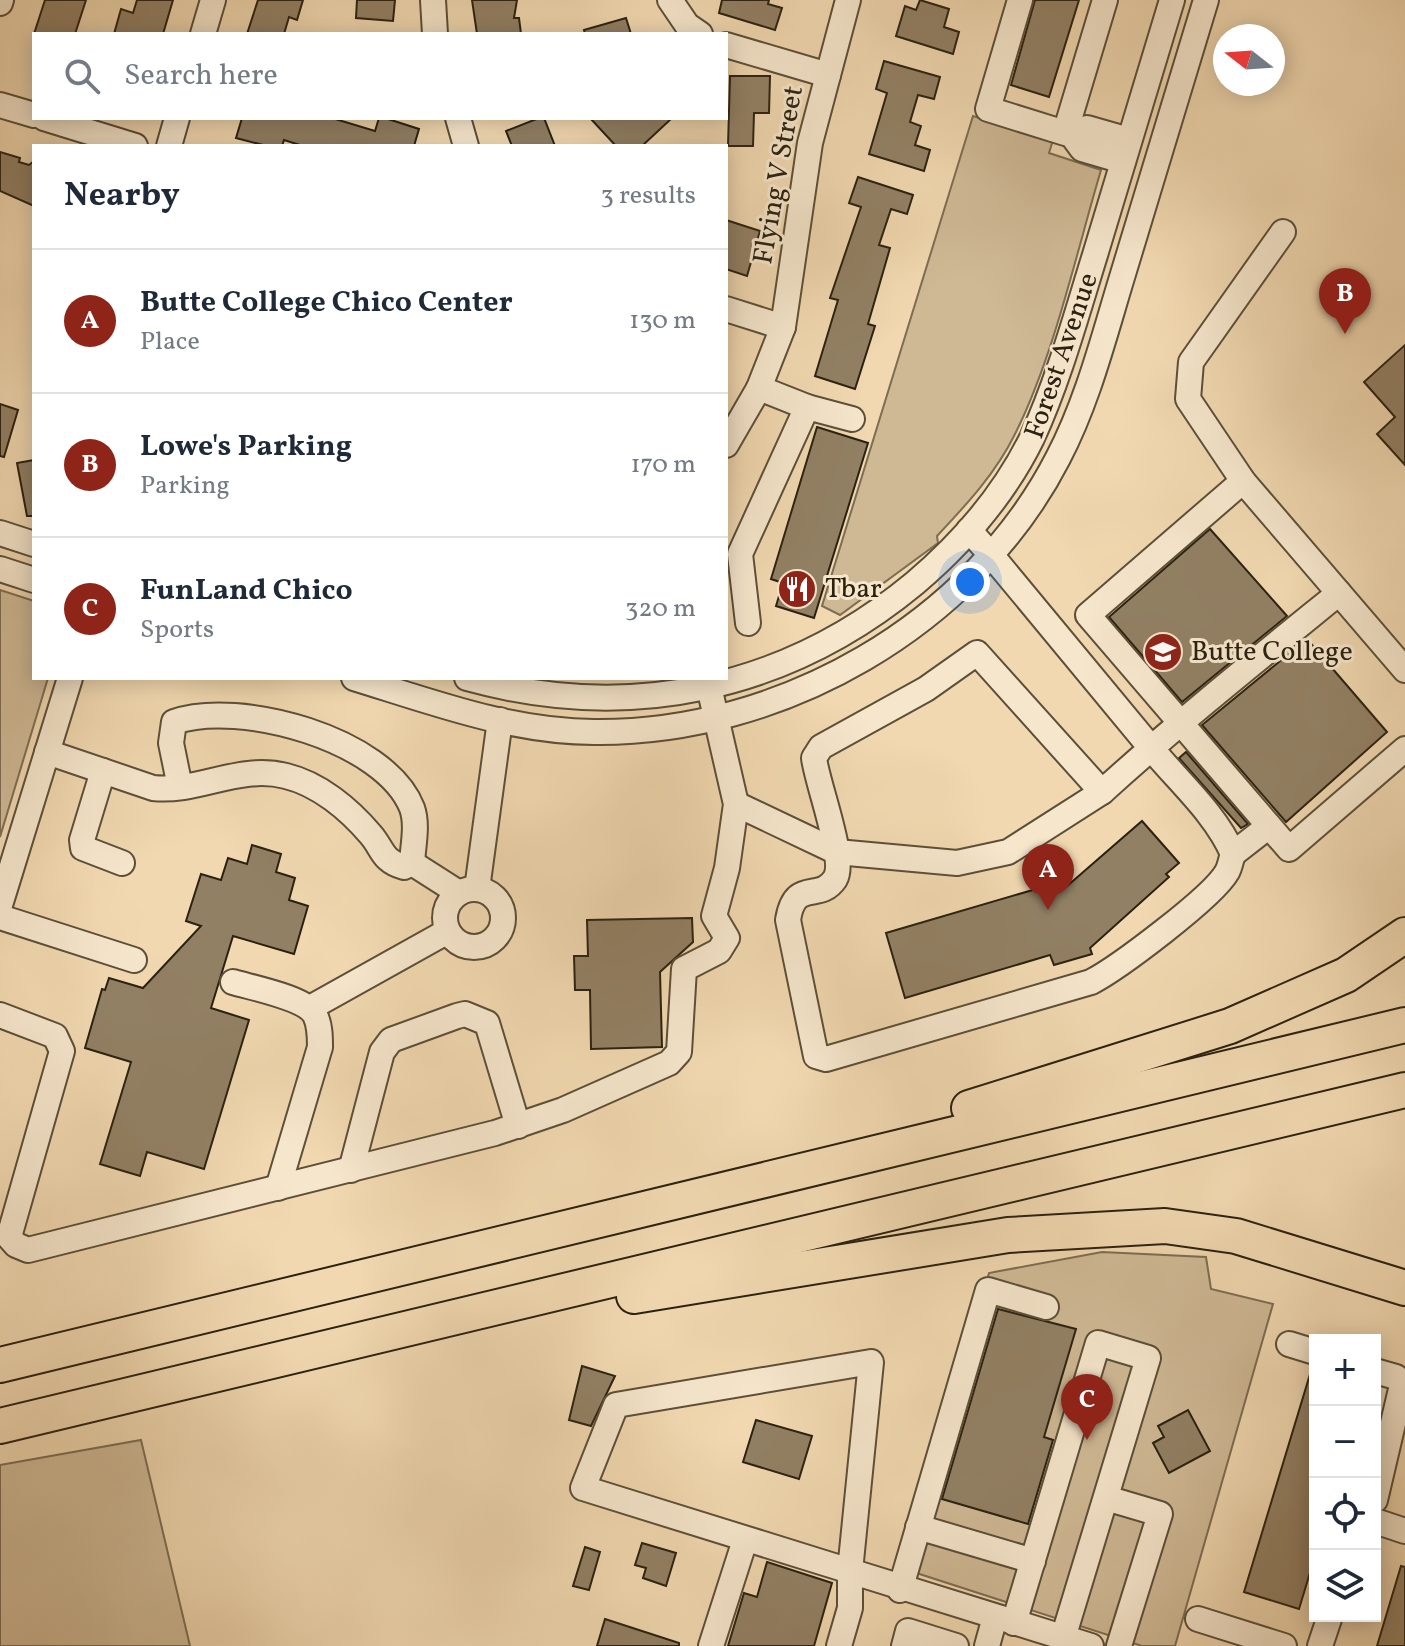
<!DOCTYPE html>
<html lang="en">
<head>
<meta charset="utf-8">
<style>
	:root { --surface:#fff; --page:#f2f2f3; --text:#1f2937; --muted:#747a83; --line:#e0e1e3; --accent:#8f2418 }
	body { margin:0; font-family:Vollkorn,serif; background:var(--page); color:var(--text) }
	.controls { position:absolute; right:24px; bottom:24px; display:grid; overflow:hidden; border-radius:0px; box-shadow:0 4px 20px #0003 }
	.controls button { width:72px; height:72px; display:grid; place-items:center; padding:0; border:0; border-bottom:2px solid var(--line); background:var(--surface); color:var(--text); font:40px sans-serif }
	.compass { position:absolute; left:1213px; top:24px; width:72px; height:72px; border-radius:50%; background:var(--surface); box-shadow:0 4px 20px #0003; rotate:287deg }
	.you { position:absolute; left:970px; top:582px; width:28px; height:28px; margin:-20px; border:6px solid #fff; border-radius:50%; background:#1a73e8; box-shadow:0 0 0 12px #1a73e833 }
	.badge { display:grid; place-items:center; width:52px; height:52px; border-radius:50%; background:var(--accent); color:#fff; font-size:26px; font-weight:700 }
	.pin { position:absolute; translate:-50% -66px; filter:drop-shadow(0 2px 4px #0008) }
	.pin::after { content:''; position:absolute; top:42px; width:28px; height:24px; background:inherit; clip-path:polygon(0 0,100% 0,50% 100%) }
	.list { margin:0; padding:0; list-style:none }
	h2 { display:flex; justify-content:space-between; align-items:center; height:104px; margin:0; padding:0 32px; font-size:34px }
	h2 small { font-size:26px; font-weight:400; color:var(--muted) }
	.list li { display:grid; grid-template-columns:52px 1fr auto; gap:24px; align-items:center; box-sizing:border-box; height:144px; padding:0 32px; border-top:2px solid var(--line) }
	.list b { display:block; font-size:30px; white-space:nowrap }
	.list p { margin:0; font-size:26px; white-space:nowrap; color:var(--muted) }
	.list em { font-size:26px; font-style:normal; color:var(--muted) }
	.icon { flex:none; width:44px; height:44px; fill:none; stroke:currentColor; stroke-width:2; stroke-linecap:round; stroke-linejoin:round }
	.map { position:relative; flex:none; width:1405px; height:1646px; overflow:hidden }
	.search { position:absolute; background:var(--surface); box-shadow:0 4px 20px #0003; left:32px; top:32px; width:696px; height:88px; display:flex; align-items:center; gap:20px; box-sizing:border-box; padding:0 28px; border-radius:0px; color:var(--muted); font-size:30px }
	.panel { position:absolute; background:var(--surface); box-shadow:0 4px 20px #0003; left:32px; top:144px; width:696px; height:536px; border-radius:0px }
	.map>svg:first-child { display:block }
</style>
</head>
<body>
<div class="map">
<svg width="1405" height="1646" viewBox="0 0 1405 1646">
	<rect width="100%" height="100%" fill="#f1d8b0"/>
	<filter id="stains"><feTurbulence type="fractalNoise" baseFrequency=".0025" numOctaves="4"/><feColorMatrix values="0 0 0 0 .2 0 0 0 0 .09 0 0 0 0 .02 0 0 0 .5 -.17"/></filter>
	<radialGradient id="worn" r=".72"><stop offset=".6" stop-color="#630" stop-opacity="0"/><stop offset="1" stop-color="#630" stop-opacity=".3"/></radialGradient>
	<!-- green -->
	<g fill="#cfb995" stroke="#7d6d53" stroke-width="2">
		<path d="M973,116L1053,140L1049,153L1101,170C1076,254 1054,356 1015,434C996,473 967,504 937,536L938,543L840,615L822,606Z"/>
		<path d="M0,590L34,601V678H48L0,837Z"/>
		<path d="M1102,1252L1206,1257L1211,1289L1273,1304L1175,1646H1142L901,1568L989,1273Z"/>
		<path d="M141,1440L190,1646H0V1465Z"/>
	</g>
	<!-- building -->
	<g fill="#928064" stroke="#2b2111" stroke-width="2">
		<path d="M45,0H86L75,34H34Z"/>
		<path d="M137,0H173L163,34H114L121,9L133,13Z"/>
		<path d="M258,0H303L297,20L289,17L284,34H247Z"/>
		<path d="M357,0H395L393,21L356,18Z"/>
		<path d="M472,0H517L514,18H519L521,34H477Z"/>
		<path d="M722,0H769L768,4L782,8L775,30L719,13Z"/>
		<path d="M920,0L949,9L944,27L959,32L953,54L896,36L905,6L916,10Z"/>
		<path d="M1035,0H1079L1049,97L1011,85Z"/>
		<path d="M626,18L631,34H585L584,30Z"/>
		<path d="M884,61L940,77L934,99L918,95L910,122L921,126L915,145L930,150L924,171L869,154L887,93L876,89Z"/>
		<path d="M730,76H770L769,113H754L753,146H728Z"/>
		<path d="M242,118H332L375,131L379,118H385L419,129L414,146H303L284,140L282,146H267L236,138Z"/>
		<path d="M539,118H544L555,146H512L506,131Z"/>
		<path d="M590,118H672L642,146H616Z"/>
		<path d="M0,152L20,158L19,162L29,165L34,161V206L0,191Z"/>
		<path d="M858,177L913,195L907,214L891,209L879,245L890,248L868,324L875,326L855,389L815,376L838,300L830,298L861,207L849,203Z"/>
		<path d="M726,220L760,231L747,276L726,269Z"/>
		<path d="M1405,345V465L1377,434L1395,417L1364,382Z"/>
		<path d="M0,404L18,410L4,457L0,456Z"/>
		<path d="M817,427L868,443L814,618L776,606L783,583L771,579Z"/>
		<path d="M34,460V516H27L17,463Z"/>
		<path d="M1210,529L1287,616L1182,702L1109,617Z"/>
		<path d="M1307,639L1387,732L1286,822L1202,725Z"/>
		<path d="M1186,752L1248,824L1241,828L1179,758Z"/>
		<path d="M1142,821L1179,863L1166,874L1169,877L1090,948L1092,954L1054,965L1050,955L905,998L886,933L1060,882L1066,887Z"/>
		<path d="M252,845L281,854L276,872L295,878L289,900L308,906L294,954L233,936L211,1008L249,1020L204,1169L147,1152L140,1176L100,1164L131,1062L85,1048L102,989L105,990L109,978L143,988L201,926L186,921L201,874L221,880L228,858L247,864Z"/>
		<path d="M692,918L693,942L660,972L662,1047L591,1049L590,990H575L574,956H588L587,920Z"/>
		<path d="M998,1309L1076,1329L1044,1437L1053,1440L1028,1524L942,1499Z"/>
		<path d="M582,1366L615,1376L591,1426L569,1420Z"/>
		<path d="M1311,1371L1315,1372V1556L1299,1609L1244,1592Z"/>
		<path d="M1188,1410L1210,1451L1169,1473L1153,1443L1164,1437L1158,1426Z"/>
		<path d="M756,1420L812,1436L799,1479L743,1462Z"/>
		<path d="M642,1543L676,1553L666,1586L643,1578L646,1568L635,1565Z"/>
		<path d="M585,1547L600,1552L589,1590L573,1586Z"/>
		<path d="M767,1562L832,1583L814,1646H728L744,1593L757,1597Z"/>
		<path d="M1401,1566L1405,1567V1646H1377Z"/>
		<path d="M605,1619L679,1643V1646H597Z"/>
	</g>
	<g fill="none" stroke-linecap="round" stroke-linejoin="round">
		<!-- minor casing -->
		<g stroke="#5c4f39" stroke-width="28">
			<g id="minor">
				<path d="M433,0L435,34"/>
				<path d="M670,0L687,25L700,34"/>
				<path d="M1020,0L988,109L1065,133L1105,0"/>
				<path d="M0,3L1,0"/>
				<path d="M203,34L213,0"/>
				<path d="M726,45L828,75"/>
				<path d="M0,105L34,115"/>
				<path d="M44,118L135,146"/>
				<path d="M458,118L466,146"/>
				<path d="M169,146L177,118"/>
				<path d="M1123,161L1082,149L1071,134L1087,128L1129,140"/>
				<path d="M726,309L783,327"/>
				<path d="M759,388L807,407"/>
				<path d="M726,445L759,388L783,327L810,143L848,0"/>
				<path d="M1243,481L1188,399L1191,362L1283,232"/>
				<path d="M969,530L992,556L1151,748C1178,781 1216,814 1233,854C1231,859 1230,867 1227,872C1213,897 1118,968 1091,982L826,1059L816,1056L788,920C795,877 819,903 835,879C847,860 817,784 814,758L821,747L926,689L977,653L1102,792C1179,722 1259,658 1339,593"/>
				<path d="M0,533L34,544"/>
				<path d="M0,569L34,580"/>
				<path d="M748,623L740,554L807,407L852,419"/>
				<path d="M1405,670L1243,481L1088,615L1289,849L1405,749"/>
				<path d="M354,678C432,702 512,732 594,732C781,734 972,625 1058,458C1088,401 1104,336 1123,274C1151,183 1178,91 1206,0"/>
				<path d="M467,678C629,723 786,690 915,583C962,543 1005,493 1032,438C1059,379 1076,316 1095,255C1121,170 1146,85 1172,0"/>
				<path d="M47,752L153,788C198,793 239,764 286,776C319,784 349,809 371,835C383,849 382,861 404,867L412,863C413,845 418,825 412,808C385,739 239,699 174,722L171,743L180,787"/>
				<path d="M103,771L82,840L83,848L122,863"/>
				<path d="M736,804L837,852L957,863L1008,852L1102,792"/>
				<path d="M1233,854L1269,826"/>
				<path d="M412,863L459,893"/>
				<path d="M477,889L500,720"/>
				<circle cx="474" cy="918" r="29"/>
				<path d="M0,905L70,678"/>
				<path d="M0,917L134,960"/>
				<path d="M233,982C253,988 306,998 315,1015C320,1025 320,1037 320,1047L278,1188"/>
				<path d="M310,1008L448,931"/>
				<path d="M0,1015L55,1036L62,1051L9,1237L16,1245L28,1250L495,1133L563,1110L669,1063L679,1052L684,969L719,951L727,938L714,916L727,868L736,804L707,678"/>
				<path d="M351,1170L382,1052L391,1040L457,1016L465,1014L487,1023L518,1126"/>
				<path d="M1289,1344L1315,1352"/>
				<path d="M1375,1371L1396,1377L1402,1385L1375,1500"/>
				<path d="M1106,1498L1160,1514L1119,1646"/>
				<path d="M1375,1521L1405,1531"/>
				<path d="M918,1527L1033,1561"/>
				<path d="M900,1590L988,1290L1046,1307"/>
				<path d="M1198,1619L1284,1646"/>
				<path d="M1014,1623L1098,1343L1148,1358L1063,1638"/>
				<path d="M711,1646L745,1540"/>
				<path d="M839,1646L850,1608V1571L871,1362L616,1405L583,1488L850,1571L1091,1646"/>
				<path d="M904,1646L908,1631L956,1646"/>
				<path d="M987,1646L995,1617"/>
				<path d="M1320,1646L1330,1616"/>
			</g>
		</g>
		<!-- highway casing -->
		<g stroke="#2b2111" stroke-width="38">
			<g id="highway">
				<path d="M969,1108L1230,1026L1346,975L1405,935"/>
				<path d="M634,1296L1008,1235L1165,1226L1236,1236L1405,1288"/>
				<path d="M0,1365L1405,1025"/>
				<path d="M0,1426L1405,1090"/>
			</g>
		</g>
		<!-- minor -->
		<use href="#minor" stroke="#f6e6cc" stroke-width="24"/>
		<!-- highway -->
		<use href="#highway" stroke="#f1d8b0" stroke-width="34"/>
	</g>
	<!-- icons -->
	<defs>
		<g id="restaurant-disc" transform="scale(2)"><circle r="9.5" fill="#8f2418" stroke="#f6e6cc"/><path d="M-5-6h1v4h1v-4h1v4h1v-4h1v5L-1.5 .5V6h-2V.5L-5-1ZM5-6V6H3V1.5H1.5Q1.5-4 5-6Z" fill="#fff"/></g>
		<g id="university-disc" transform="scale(2)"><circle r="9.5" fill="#8f2418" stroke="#f6e6cc"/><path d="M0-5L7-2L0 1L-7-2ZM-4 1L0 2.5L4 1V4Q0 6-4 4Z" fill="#fff"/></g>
	</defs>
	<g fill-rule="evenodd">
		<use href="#restaurant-disc" x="797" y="589"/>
		<use href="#university-disc" x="1163" y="652"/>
	</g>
	<g text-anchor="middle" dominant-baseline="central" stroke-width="6" stroke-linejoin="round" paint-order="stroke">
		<!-- street labels -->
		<g font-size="28" fill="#2b2111" stroke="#f6e6cc">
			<text transform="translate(779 175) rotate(-80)">Flying V Street</text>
			<text transform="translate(1062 356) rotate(-71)">Forest Avenue</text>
		</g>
		<!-- poi labels -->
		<g font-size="28" fill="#2b2111" stroke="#f6e6cc" text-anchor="start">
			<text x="825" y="589">Tbar</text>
			<text x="1191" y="652">Butte College</text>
		</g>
	</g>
	<rect width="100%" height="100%" filter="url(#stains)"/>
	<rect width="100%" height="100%" fill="url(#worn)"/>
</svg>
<div class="controls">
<button>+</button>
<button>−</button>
<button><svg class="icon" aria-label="locate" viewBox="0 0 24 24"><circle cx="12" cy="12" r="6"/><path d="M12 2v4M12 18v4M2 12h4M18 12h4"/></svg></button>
<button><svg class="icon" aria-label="layers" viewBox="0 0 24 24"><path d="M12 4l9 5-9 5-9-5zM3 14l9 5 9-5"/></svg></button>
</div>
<svg class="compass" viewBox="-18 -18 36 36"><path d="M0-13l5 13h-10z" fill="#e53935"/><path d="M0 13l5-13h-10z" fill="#747a83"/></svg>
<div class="you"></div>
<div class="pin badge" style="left:1048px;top:910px">A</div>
<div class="pin badge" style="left:1345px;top:334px">B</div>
<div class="pin badge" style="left:1087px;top:1440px">C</div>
<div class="search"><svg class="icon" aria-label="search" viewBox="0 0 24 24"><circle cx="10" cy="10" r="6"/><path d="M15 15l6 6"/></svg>Search here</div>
<section class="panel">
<h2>Nearby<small>3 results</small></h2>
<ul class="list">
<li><span class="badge">A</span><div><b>Butte College Chico Center</b><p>Place</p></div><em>130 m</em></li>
<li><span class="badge">B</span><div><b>Lowe's Parking</b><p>Parking</p></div><em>170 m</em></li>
<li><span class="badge">C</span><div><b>FunLand Chico</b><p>Sports</p></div><em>320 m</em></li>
</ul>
</section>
</div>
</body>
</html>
